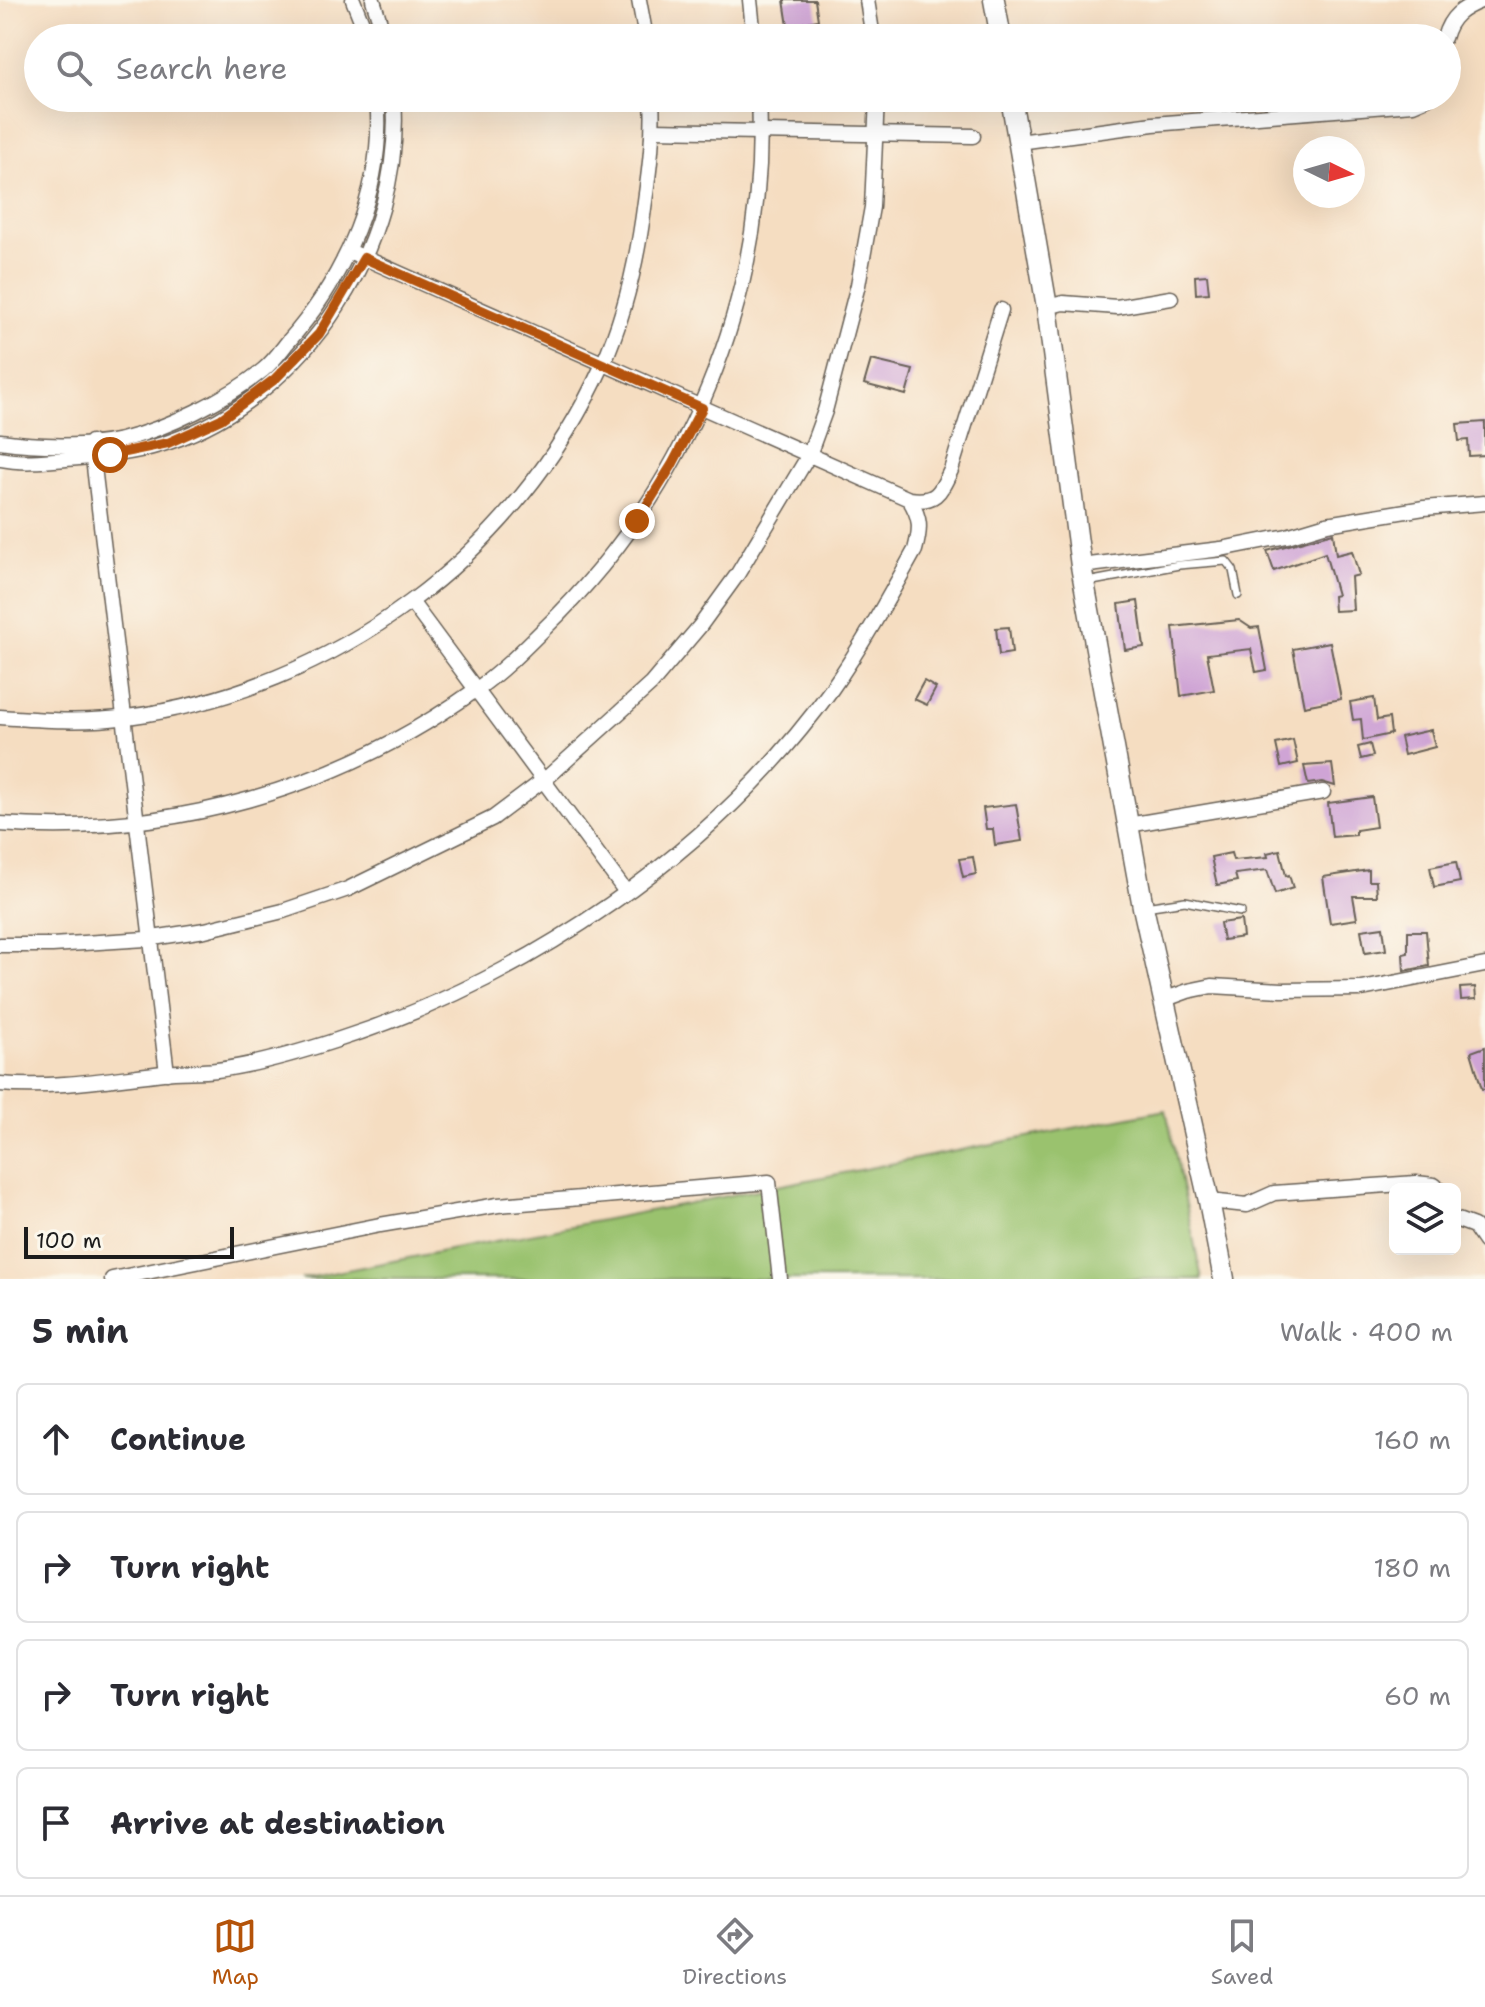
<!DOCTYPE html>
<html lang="en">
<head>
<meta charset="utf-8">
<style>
	:root { --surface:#fff; --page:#f7f7f7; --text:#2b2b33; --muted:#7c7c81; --line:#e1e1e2; --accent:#b45309 }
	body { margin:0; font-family:"Shantell Sans",sans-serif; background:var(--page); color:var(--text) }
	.controls { position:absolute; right:24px; bottom:24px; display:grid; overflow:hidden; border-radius:12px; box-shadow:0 8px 32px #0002 }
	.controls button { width:72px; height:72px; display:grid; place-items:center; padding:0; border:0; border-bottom:2px solid var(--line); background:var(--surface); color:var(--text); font:40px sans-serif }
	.compass { position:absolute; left:1293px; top:136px; width:72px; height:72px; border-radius:50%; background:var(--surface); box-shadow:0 8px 32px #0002; rotate:95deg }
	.scale { position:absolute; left:24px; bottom:20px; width:210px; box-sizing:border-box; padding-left:8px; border:4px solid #1c1c1c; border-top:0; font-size:22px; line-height:28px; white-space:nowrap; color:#1c1c1c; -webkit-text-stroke:6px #fbf7ec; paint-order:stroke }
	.stop { position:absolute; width:24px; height:24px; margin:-18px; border:6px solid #b45309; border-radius:50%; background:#fff }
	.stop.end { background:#b45309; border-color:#fff; box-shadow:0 2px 8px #0008 }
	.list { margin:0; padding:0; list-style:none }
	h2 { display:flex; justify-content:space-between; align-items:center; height:104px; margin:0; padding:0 32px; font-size:34px }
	h2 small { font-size:26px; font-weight:400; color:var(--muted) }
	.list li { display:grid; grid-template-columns:52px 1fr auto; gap:24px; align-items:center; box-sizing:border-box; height:112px; margin:0 16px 16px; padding:0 16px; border:2px solid var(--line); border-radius:12px }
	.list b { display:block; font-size:30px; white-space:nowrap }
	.list em { font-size:26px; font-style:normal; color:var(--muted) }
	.icon { flex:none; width:44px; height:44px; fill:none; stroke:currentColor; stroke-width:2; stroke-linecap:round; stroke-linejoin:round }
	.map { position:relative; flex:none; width:1485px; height:1279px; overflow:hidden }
	.search { position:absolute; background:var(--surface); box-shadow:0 8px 32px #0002; left:24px; right:24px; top:24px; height:88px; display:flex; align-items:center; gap:20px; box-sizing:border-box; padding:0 28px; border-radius:44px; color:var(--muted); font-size:30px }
	.sheet { height:616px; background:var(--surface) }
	nav { display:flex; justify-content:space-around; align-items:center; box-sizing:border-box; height:112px; border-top:2px solid var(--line); background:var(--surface); font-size:22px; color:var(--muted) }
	nav a { display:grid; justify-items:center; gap:4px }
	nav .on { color:var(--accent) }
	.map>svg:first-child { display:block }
</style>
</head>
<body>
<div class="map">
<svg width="1485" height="1279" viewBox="0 0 1485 1279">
	<rect width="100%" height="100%" fill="#fbf7ec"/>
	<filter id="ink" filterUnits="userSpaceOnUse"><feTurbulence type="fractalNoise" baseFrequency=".0125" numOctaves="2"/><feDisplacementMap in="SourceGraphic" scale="16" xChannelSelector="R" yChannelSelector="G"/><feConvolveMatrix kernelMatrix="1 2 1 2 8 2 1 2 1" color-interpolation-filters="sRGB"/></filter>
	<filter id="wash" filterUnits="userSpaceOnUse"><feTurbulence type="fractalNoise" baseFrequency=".006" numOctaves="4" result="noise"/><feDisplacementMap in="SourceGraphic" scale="32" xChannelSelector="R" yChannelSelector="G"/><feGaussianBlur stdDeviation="1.8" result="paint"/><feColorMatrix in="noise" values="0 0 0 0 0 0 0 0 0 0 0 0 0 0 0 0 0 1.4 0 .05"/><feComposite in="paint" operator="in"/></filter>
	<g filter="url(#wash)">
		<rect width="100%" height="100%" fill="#f5ddc1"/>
		<!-- green -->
		<path fill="#9ac26e" stroke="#5b6f45" stroke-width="2" d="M1166,1110L1202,1279H301Z"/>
		<g id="blocks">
			<!-- building -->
			<g fill="#cfa4d5">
				<path d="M784,0H815L818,20L788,26Z"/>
				<path d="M1207,275L1209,293L1196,294L1195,276Z"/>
				<path d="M871,360L913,370L906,395L864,384Z"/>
				<path d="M1485,422V455L1469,456L1468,440L1459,441L1457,424Z"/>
				<path d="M1333,533L1336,555L1352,551L1359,575L1351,577L1353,610L1334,611L1333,596L1337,595L1325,553L1274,571L1267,551Z"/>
				<path d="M1138,601L1144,647L1125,650L1119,604Z"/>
				<path d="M1239,620L1251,628L1259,627L1267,670L1256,672L1251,649L1207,654L1214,690L1181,696L1173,627Z"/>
				<path d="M1009,627L1012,653L999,655L996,628Z"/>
				<path d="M1330,642L1341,699L1304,706L1293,649Z"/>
				<path d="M924,681L936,688L927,705L914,699Z"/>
				<path d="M1374,698L1377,720L1389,718L1391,734L1363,740L1361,719L1353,720L1350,702Z"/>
				<path d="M1431,730L1435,747L1404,755L1400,737Z"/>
				<path d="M1293,740L1298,763L1281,767L1276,744Z"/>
				<path d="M1370,744L1373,756L1361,759L1358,747Z"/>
				<path d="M1332,764L1335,786L1322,782L1308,784L1304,766Z"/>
				<path d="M1372,797L1376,827L1356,830V835L1332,837L1328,803Z"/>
				<path d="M1016,804L1022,841L995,845L993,829H986L983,808Z"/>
				<path d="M1280,850L1286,876L1289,875L1293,888L1275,894L1267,870L1235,874L1237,881L1217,885L1211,857L1231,853L1233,860L1268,857L1267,853Z"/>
				<path d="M973,857L976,874L963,877L959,859Z"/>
				<path d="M1456,862L1460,882L1434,887L1430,867Z"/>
				<path d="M1369,870V881H1376L1377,896H1353L1357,919L1330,923L1323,877Z"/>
				<path d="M1241,920L1243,937L1223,940L1220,923Z"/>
				<path d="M1383,927L1386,950L1365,953L1361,930Z"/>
				<path d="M1408,931H1426L1429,966L1404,971L1403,954L1408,953Z"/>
				<path d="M1475,987L1476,999L1461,1000L1460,988Z"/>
				<path d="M1485,1047V1089H1482L1471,1052Z"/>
			</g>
		</g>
	</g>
	<g filter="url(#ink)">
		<use href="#blocks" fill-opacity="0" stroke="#686056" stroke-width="2"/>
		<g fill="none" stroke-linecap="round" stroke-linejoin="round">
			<!-- lane casing -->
			<g stroke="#686056" stroke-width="10">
				<g id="lane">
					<path d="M1087,582L1179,565L1226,561L1233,570L1238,595"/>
					<path d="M1145,907L1185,901L1241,912"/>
				</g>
			</g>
			<!-- street casing -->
			<g stroke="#686056" stroke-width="17">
				<g id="street">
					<path d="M353,0L368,38"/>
					<path d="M373,0L385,38"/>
					<path d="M639,0L646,38"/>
					<path d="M750,0L754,38"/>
					<path d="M867,0L873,38"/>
					<path d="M1444,38C1450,16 1462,8 1483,0"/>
					<path d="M653,130L973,136"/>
					<path d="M1019,142L1153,124L1413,104L1427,98"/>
					<path d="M349,251L909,499C936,503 940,493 951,470L1001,310"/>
					<path d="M1047,307L1063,303L1117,307L1171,298"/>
					<path d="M0,441C35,446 87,448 121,440C166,429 227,399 263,370C272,363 280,352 287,343C345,278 386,187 377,98"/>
					<path d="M91,442L167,1073"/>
					<path d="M0,459C26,464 52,460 79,458C108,456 141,452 169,442C307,395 405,242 394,98"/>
					<path d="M1081,566L1221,549L1287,536L1327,524L1424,508L1485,503"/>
					<path d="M412,603L626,892"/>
					<path d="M0,717C42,720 85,723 127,717C334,690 517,555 603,364C626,313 638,256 645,201C650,166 654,133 652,98"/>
					<path d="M0,824C169,837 336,790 474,691C499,674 521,652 542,631C686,493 769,298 759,98"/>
					<path d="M1128,825L1323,792"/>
					<path d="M0,945H52L146,939L205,930L283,911L348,889L493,818L549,776L651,684L700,626L737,575L809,455L825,411L858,285L872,207L877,98"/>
					<path d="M1163,1000L1188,991L1212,986L1282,990L1362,989L1485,965"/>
					<path d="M0,1084C54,1089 109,1079 163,1073C181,1071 199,1072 217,1070C257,1065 297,1053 334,1041C526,980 713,854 831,690C862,646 889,597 915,550C921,528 921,518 909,499"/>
					<path d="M1209,1201L1247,1205L1274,1193L1416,1183L1434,1185L1439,1189"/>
					<path d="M1455,1219L1474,1226L1485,1242"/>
					<path d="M112,1279L380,1225L498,1205L769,1182L780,1279"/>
				</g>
			</g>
			<!-- secondary casing -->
			<g stroke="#686056" stroke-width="23">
				<g id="secondary">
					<path d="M994,0L1001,38"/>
					<path d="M1011,98L1047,307L1081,566L1143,907L1209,1201L1224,1279"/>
				</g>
			</g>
			<!-- lane -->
			<use href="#lane" stroke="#fff" stroke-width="7"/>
			<!-- street -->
			<use href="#street" stroke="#fff" stroke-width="14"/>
			<!-- secondary -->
			<use href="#secondary" stroke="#fff" stroke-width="20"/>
		</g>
	</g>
	<g fill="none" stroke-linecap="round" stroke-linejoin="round" filter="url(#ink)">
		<!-- route -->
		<path stroke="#b45309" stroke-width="10" d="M110,455L168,443L221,419L275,379L319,334L364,258L702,408L672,465L637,521"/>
	</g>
</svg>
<div class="controls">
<button><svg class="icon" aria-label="layers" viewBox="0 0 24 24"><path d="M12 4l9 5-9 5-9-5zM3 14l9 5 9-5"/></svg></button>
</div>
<svg class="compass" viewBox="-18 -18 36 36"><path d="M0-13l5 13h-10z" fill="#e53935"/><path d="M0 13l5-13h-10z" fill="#7c7c81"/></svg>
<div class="scale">100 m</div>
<div class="stop" style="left:110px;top:455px"></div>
<div class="stop end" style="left:637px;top:521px"></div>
<div class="search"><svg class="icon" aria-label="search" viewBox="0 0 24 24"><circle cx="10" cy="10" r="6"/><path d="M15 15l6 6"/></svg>Search here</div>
</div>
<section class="sheet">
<h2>5 min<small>Walk · 400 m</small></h2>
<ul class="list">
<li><svg class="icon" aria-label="ahead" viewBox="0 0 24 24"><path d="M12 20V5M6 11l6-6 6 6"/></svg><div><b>Continue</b></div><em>160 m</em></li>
<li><svg class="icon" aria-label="right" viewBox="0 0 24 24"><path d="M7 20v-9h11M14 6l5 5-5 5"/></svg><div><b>Turn right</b></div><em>180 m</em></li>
<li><svg class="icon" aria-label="right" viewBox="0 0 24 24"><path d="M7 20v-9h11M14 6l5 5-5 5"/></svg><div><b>Turn right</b></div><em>60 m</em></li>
<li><svg class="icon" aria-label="arrive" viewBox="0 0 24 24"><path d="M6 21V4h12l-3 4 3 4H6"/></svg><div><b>Arrive at destination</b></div></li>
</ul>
</section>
<nav>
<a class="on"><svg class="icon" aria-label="map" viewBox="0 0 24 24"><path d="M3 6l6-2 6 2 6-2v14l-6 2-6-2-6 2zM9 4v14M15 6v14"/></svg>Map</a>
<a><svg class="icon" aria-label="directions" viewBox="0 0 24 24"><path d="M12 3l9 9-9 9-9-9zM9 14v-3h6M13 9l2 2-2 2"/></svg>Directions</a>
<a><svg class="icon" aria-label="saved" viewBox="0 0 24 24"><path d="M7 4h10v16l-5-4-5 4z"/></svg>Saved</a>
</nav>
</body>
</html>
